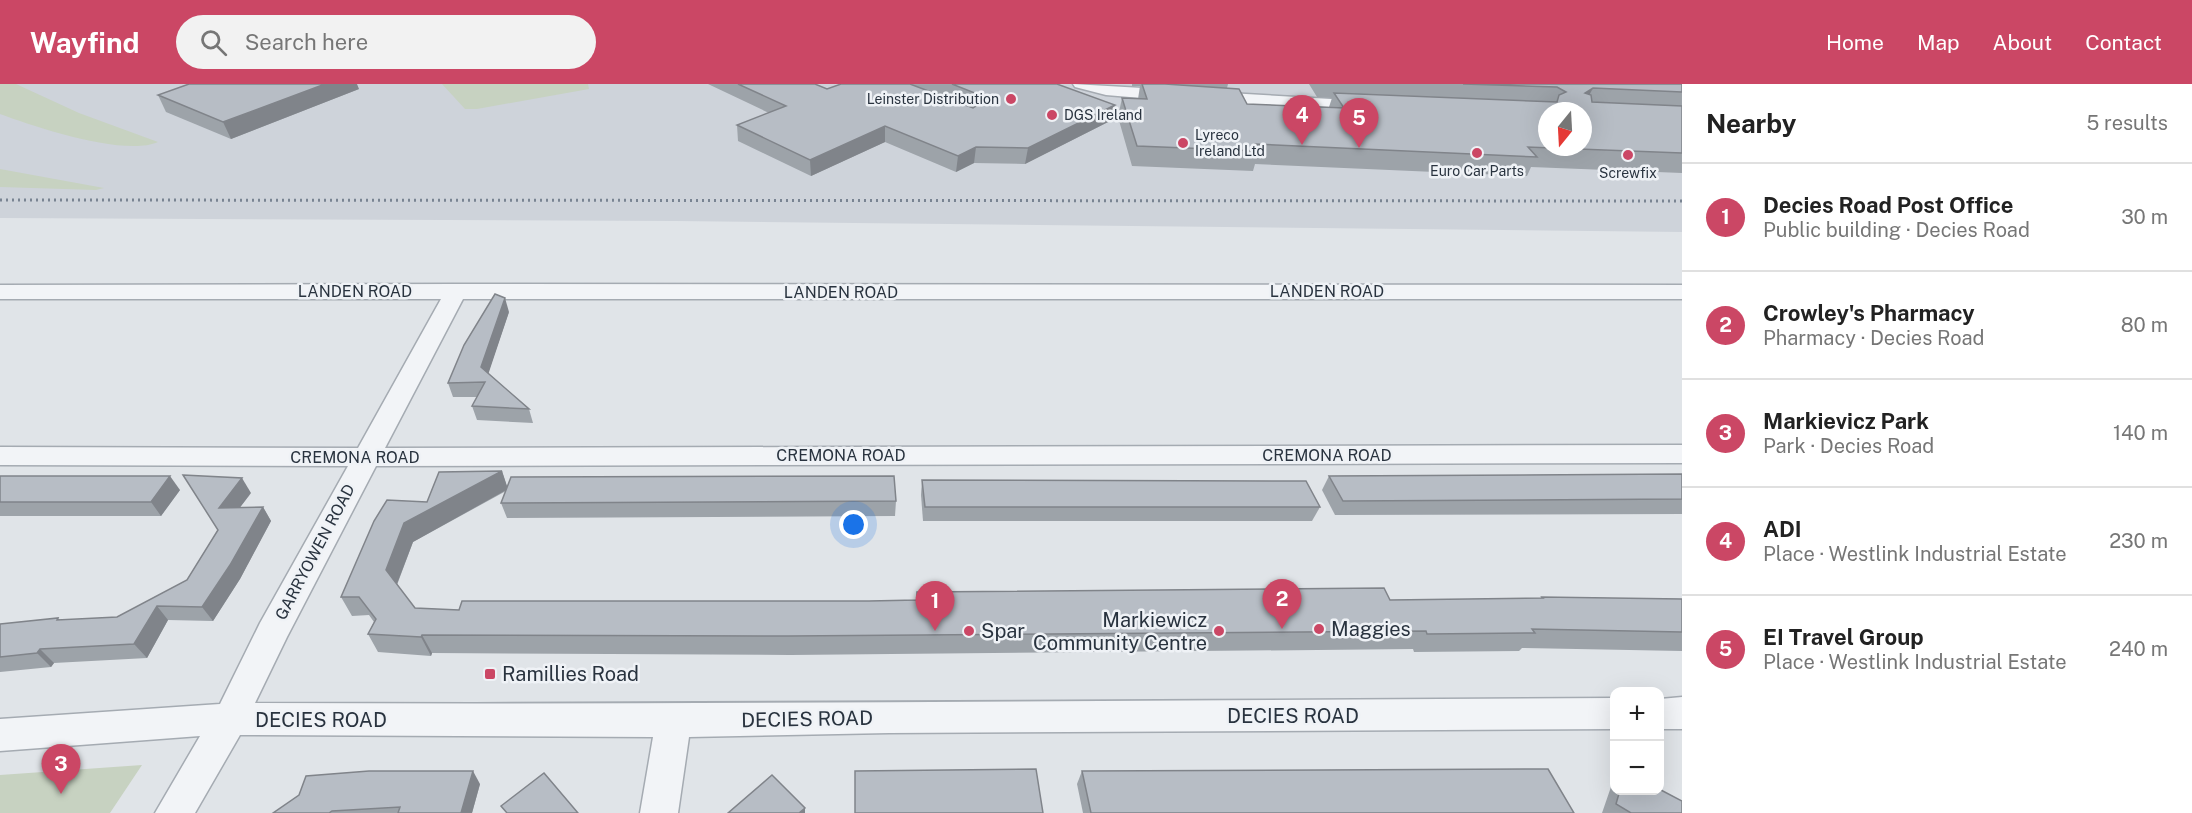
<!DOCTYPE html>
<html lang="en">
<head>
<meta charset="utf-8">
<style>
	:root { --surface:#fff; --page:#f2f2f2; --text:#222; --muted:#767676; --line:#e0e0e0; --accent:#cb4765 }
	body { margin:0; font-family:"Public Sans",sans-serif; background:var(--page); color:var(--text) }
	.controls { position:absolute; right:18px; bottom:18px; display:grid; overflow:hidden; border-radius:12px; box-shadow:0 6px 24px #0002 }
	.controls button { width:54px; height:54px; display:grid; place-items:center; padding:0; border:0; border-bottom:2px solid var(--line); background:var(--surface); color:var(--text); font:30px sans-serif }
	.compass { position:absolute; left:1538px; top:18px; width:54px; height:54px; border-radius:50%; background:var(--surface); box-shadow:0 6px 24px #0002; rotate:198deg }
	.you { position:absolute; left:854px; top:441px; width:21px; height:21px; margin:-15px; border:4px solid #fff; border-radius:50%; background:#1a73e8; box-shadow:0 0 0 9px #1a73e833 }
	.badge { display:grid; place-items:center; width:39px; height:39px; border-radius:50%; background:var(--accent); color:#fff; font-size:20px; font-weight:700 }
	.pin { position:absolute; translate:-50% -50px; filter:drop-shadow(0 2px 3px #0008) }
	.pin::after { content:''; position:absolute; top:32px; width:21px; height:18px; background:inherit; clip-path:polygon(0 0,100% 0,50% 100%) }
	.list { margin:0; padding:0; list-style:none }
	h2 { display:flex; justify-content:space-between; align-items:center; height:78px; margin:0; padding:0 24px; font-size:26px }
	h2 small { font-size:20px; font-weight:400; color:var(--muted) }
	.list li { display:grid; grid-template-columns:39px 1fr auto; gap:18px; align-items:center; box-sizing:border-box; height:108px; padding:0 24px; border-top:2px solid var(--line) }
	.list b { display:block; font-size:22px; white-space:nowrap }
	.list p { margin:0; font-size:20px; white-space:nowrap; color:var(--muted) }
	.list em { font-size:20px; font-style:normal; color:var(--muted) }
	.icon { flex:none; width:33px; height:33px; fill:none; stroke:currentColor; stroke-width:2; stroke-linecap:round; stroke-linejoin:round }
	.map { position:relative; flex:none; width:1682px; height:729px; overflow:hidden }
	header { display:flex; align-items:center; gap:36px; box-sizing:border-box; height:84px; padding:0 30px; background:var(--accent); color:#fff }
	header strong { font-size:28px }
	nav { display:flex; gap:33px; margin-inline-start:auto; font-size:21px }
	.search { width:420px; height:54px; background:var(--page); display:flex; align-items:center; gap:15px; box-sizing:border-box; padding:0 21px; border-radius:33px; color:var(--muted); font-size:22px }
	main { display:flex }
	aside { flex:1; background:var(--surface) }
	.map>svg:first-child { display:block }
</style>
</head>
<body>
<header>
<strong>Wayfind</strong>
<div class="search"><svg class="icon" aria-label="search" viewBox="0 0 24 24"><circle cx="10" cy="10" r="6"/><path d="M15 15l6 6"/></svg>Search here</div>
<nav><a>Home</a><a>Map</a><a>About</a><a>Contact</a></nav>
</header>
<main>
<div class="map">
<svg width="1682" height="729" viewBox="0 0 1682 729">
	<rect width="100%" height="100%" fill="#e0e4e8"/>
	<!-- built -->
	<path fill="#ced3da" fill-rule="evenodd" d="M0,0H1682V148L676,137L0,134ZM1547,27H1583V63H1547Z"/>
	<!-- green -->
	<g fill="#c7d2c1">
		<path d="M0,0H16L79,29L158,58C125,73 35,43 0,30Z"/>
		<path d="M442,0H588L589,5L477,25H465Z"/>
		<path d="M0,85L104,104L96,106L0,103Z"/>
		<path d="M142,681L110,729H0V691Z"/>
	</g>
	<g fill="none" stroke-linecap="round" stroke-linejoin="round">
		<!-- street casing -->
		<g stroke="#a5abb2" stroke-width="3">
			<g id="street">
				<path d="M1073,0L1366,17L1374,22L1366,27L1201,19L1106,11L1075,3Z"/>
				<path d="M456,200L1682,201V215H463L385,364L1682,361V379L376,382L287,553L255,619C708,621 1161,616 1614,614V645L889,649L689,653L678,729H640L653,653L240,651L195,729H155L200,652L0,667V635L220,620L260,539L348,382L0,381V363L358,364L441,215H0V201Z"/>
				<path d="M1682,613V645H1660V615Z"/>
			</g>
		</g>
		<!-- street -->
		<use href="#street" fill="#f2f4f7" fill-rule="evenodd"/>
		<!-- rail -->
		<path stroke="#798492" stroke-width="3" stroke-dasharray="2 4" stroke-linecap="butt" d="M0,116L1682,117"/>
	</g>
	<!-- wall -->
	<g fill="#9da3a9">
		<path d="M708,0H815L827,5L911,0H1057L1112,36L1025,80L974,79L956,88L885,58L811,92L738,57L737,41L769,29Z"/>
		<path d="M1132,0H1228L1227,4L1247,20L1329,23L1332,14L1317,13L1309,0H1682V89L1531,83L1527,92L1255,80L1253,87L1132,82L1118,33L1122,14L1138,15L1140,2H1132Z"/>
		<path d="M359,5L231,55L166,28L158,11Z"/>
		<path d="M509,228L488,289L529,325L533,339L477,336L472,322L477,313H453L448,299Z"/>
		<path d="M502,387L507,403L896,417L895,432L507,434L501,419L506,407L413,458L397,501L415,524L459,526L916,516L917,508L1390,516L1540,514L1542,513L1682,515V567L1522,564L1519,567L1414,568L1413,565L790,571L432,569L431,572L378,568L368,550L374,538L369,531L352,532L341,513L427,418Z"/>
		<path d="M1682,390V430L1335,431L1322,406L1329,392Z"/>
		<path d="M0,392L180,406L161,432H0Z"/>
		<path d="M922,396L1320,423L1312,437H923L921,411Z"/>
		<path d="M251,409L240,423H263L271,437L240,495L213,537L168,536L147,574L54,579L51,583L0,588V540L58,534L60,536L117,533L187,496L218,446Z"/>
		<path d="M1082,687L1574,729H1083L1077,700Z"/>
		<path d="M1614,698V706H1659L1682,729H1602L1612,700Z"/>
		<path d="M480,700L472,729H273Z"/>
	</g>
	<!-- shaded-wall -->
	<g fill="#80848a">
		<path d="M325,0H357L359,5L231,55L223,38Z"/>
		<path d="M1593,4L1583,23L1585,9Z"/>
		<path d="M1115,21L1112,36L1025,80L1028,64Z"/>
		<path d="M885,42V58L811,92L810,76Z"/>
		<path d="M976,63L974,79L956,88L958,72Z"/>
		<path d="M505,214L509,228L486,297L481,283Z"/>
		<path d="M502,387L508,405L413,458L395,505L386,486L404,439Z"/>
		<path d="M170,392L180,406L161,432L151,418Z"/>
		<path d="M242,394L251,409L229,438L219,424Z"/>
		<path d="M263,423L271,437L240,495L213,537L202,523Z"/>
		<path d="M157,522L168,536L147,574L134,560Z"/>
		<path d="M422,551L432,569L431,572L421,553Z"/>
		<path d="M40,565L54,579L51,583L37,569Z"/>
		<path d="M473,687L480,700L472,729H461Z"/>
		<path d="M805,724V729H799Z"/>
	</g>
	<!-- building -->
	<g fill="#b7bdc5" stroke="#80848a" stroke-width="1.5" fill-rule="evenodd">
		<path d="M189,0H325L223,38L158,11Z"/>
		<path d="M738,0H815L827,5L841,0H910L973,24L984,17L980,11L952,0H1057L1115,21L1028,64L976,63L958,72L885,42L810,76L737,41L786,22Z"/>
		<path d="M1142,0H1165L1239,5L1247,20L1344,24L1334,9L1557,18L1559,11L1566,8L1557,3L1463,0H1682V8L1593,4L1585,9L1591,11L1592,18L1682,22V69L1528,63L1537,73L1255,60L1259,67L1137,62L1122,14L1147,15ZM1547,27H1583V63H1547Z"/>
		<path d="M495,210L505,214L481,283L529,325L472,322L485,298L448,299L464,261Z"/>
		<path d="M502,387L404,439L386,486L415,524L459,526L462,517H869L917,516V508L1384,504L1390,516L1543,514L1542,513L1682,515V548L1532,545L1535,549L1427,550L1426,547L789,552L422,551L421,553L368,550L376,535L359,513H341L374,437L387,416L427,418L439,388Z"/>
		<path d="M1682,390V415L1343,417L1329,392Z"/>
		<path d="M183,391L242,394L219,424L263,423L230,481L202,523L157,522L134,560L40,565L37,569L0,573V540L58,534L57,536L117,533L187,496L218,446Z"/>
		<path d="M0,392H170L151,418H0Z"/>
		<path d="M894,392L896,417L501,419L511,393Z"/>
		<path d="M922,396L1306,397L1320,423H925Z"/>
		<path d="M1036,685L1043,729H855V687Z"/>
		<path d="M1548,685L1574,729H1091L1082,687Z"/>
		<path d="M369,687H473L461,729H398L400,723L332,727L329,729H273L299,711L306,692Z"/>
		<path d="M544,689L578,729H507L501,722Z"/>
		<path d="M772,691L805,724L799,729H728Z"/>
		<path d="M1659,705L1682,717V729H1631L1616,720L1620,706H1659Z"/>
	</g>
	<!-- markers -->
	<g fill="#cb4765" stroke="#eff2f6" stroke-width="2">
		<circle cx="1011" cy="15" r="6"/>
		<circle cx="1052" cy="31" r="6"/>
		<circle cx="1183" cy="59" r="6"/>
		<circle cx="1477" cy="69" r="6"/>
		<circle cx="1628" cy="71" r="6"/>
		<circle cx="1319" cy="545" r="6"/>
		<circle cx="969" cy="547" r="6"/>
		<circle cx="1219" cy="547" r="6"/>
		<rect x="484" y="584" width="12" height="12" rx="3"/>
	</g>
	<g text-anchor="middle" dominant-baseline="central" stroke-width="5" stroke-linejoin="round" paint-order="stroke">
		<!-- far-poi labels -->
		<g font-size="14" fill="#29333f" stroke="#eff2f6" text-anchor="start">
			<text x="999" y="15" text-anchor="end">Leinster Distribution</text>
			<text x="1064" y="31">DGS Ireland</text>
			<text x="1195" y="51">Lyreco<tspan x="1195" dy="16">Ireland Ltd</tspan></text>
			<text x="1477" y="87" text-anchor="middle">Euro Car Parts</text>
			<text x="1628" y="89" text-anchor="middle">Screwfix</text>
		</g>
		<!-- street labels -->
		<g font-size="16" fill="#29333f" stroke="#eff2f6">
			<text x="355" y="207">LANDEN ROAD</text>
			<text x="1327" y="207">LANDEN ROAD</text>
			<text x="841" y="208">LANDEN ROAD</text>
			<text x="841" y="371">CREMONA ROAD</text>
			<text x="1327" y="371">CREMONA ROAD</text>
			<text x="355" y="373">CREMONA ROAD</text>
			<text transform="translate(315 468) rotate(-62)">GARRYOWEN ROAD</text>
		</g>
		<!-- near-poi labels -->
		<g font-size="20" fill="#29333f" stroke="#eff2f6" text-anchor="start">
			<text x="1207" y="536" text-anchor="end">Markiewicz<tspan x="1207" dy="23">Community Centre</tspan></text>
			<text x="1331" y="545">Maggies</text>
			<text x="981" y="547">Spar</text>
			<text x="502" y="590">Ramillies Road</text>
		</g>
		<!-- near-street labels -->
		<g font-size="20" fill="#29333f" stroke="#eff2f6">
			<text x="1293" y="632">DECIES ROAD</text>
			<text transform="translate(807 635) rotate(-1)">DECIES ROAD</text>
			<text x="321" y="636">DECIES ROAD</text>
		</g>
	</g>
</svg>
<div class="controls">
<button>+</button>
<button>−</button>
</div>
<svg class="compass" viewBox="-18 -18 36 36"><path d="M0-13l5 13h-10z" fill="#e53935"/><path d="M0 13l5-13h-10z" fill="#767676"/></svg>
<div class="you"></div>
<div class="pin badge" style="left:935px;top:547px">1</div>
<div class="pin badge" style="left:1282px;top:545px">2</div>
<div class="pin badge" style="left:61px;top:710px">3</div>
<div class="pin badge" style="left:1302px;top:61px">4</div>
<div class="pin badge" style="left:1359px;top:64px">5</div>
</div>
<aside>
<h2>Nearby<small>5 results</small></h2>
<ul class="list">
<li><span class="badge">1</span><div><b>Decies Road Post Office</b><p>Public building · Decies Road</p></div><em>30 m</em></li>
<li><span class="badge">2</span><div><b>Crowley's Pharmacy</b><p>Pharmacy · Decies Road</p></div><em>80 m</em></li>
<li><span class="badge">3</span><div><b>Markievicz Park</b><p>Park · Decies Road</p></div><em>140 m</em></li>
<li><span class="badge">4</span><div><b>ADI</b><p>Place · Westlink Industrial Estate</p></div><em>230 m</em></li>
<li><span class="badge">5</span><div><b>EI Travel Group</b><p>Place · Westlink Industrial Estate</p></div><em>240 m</em></li>
</ul>
</aside>
</main>
</body>
</html>
